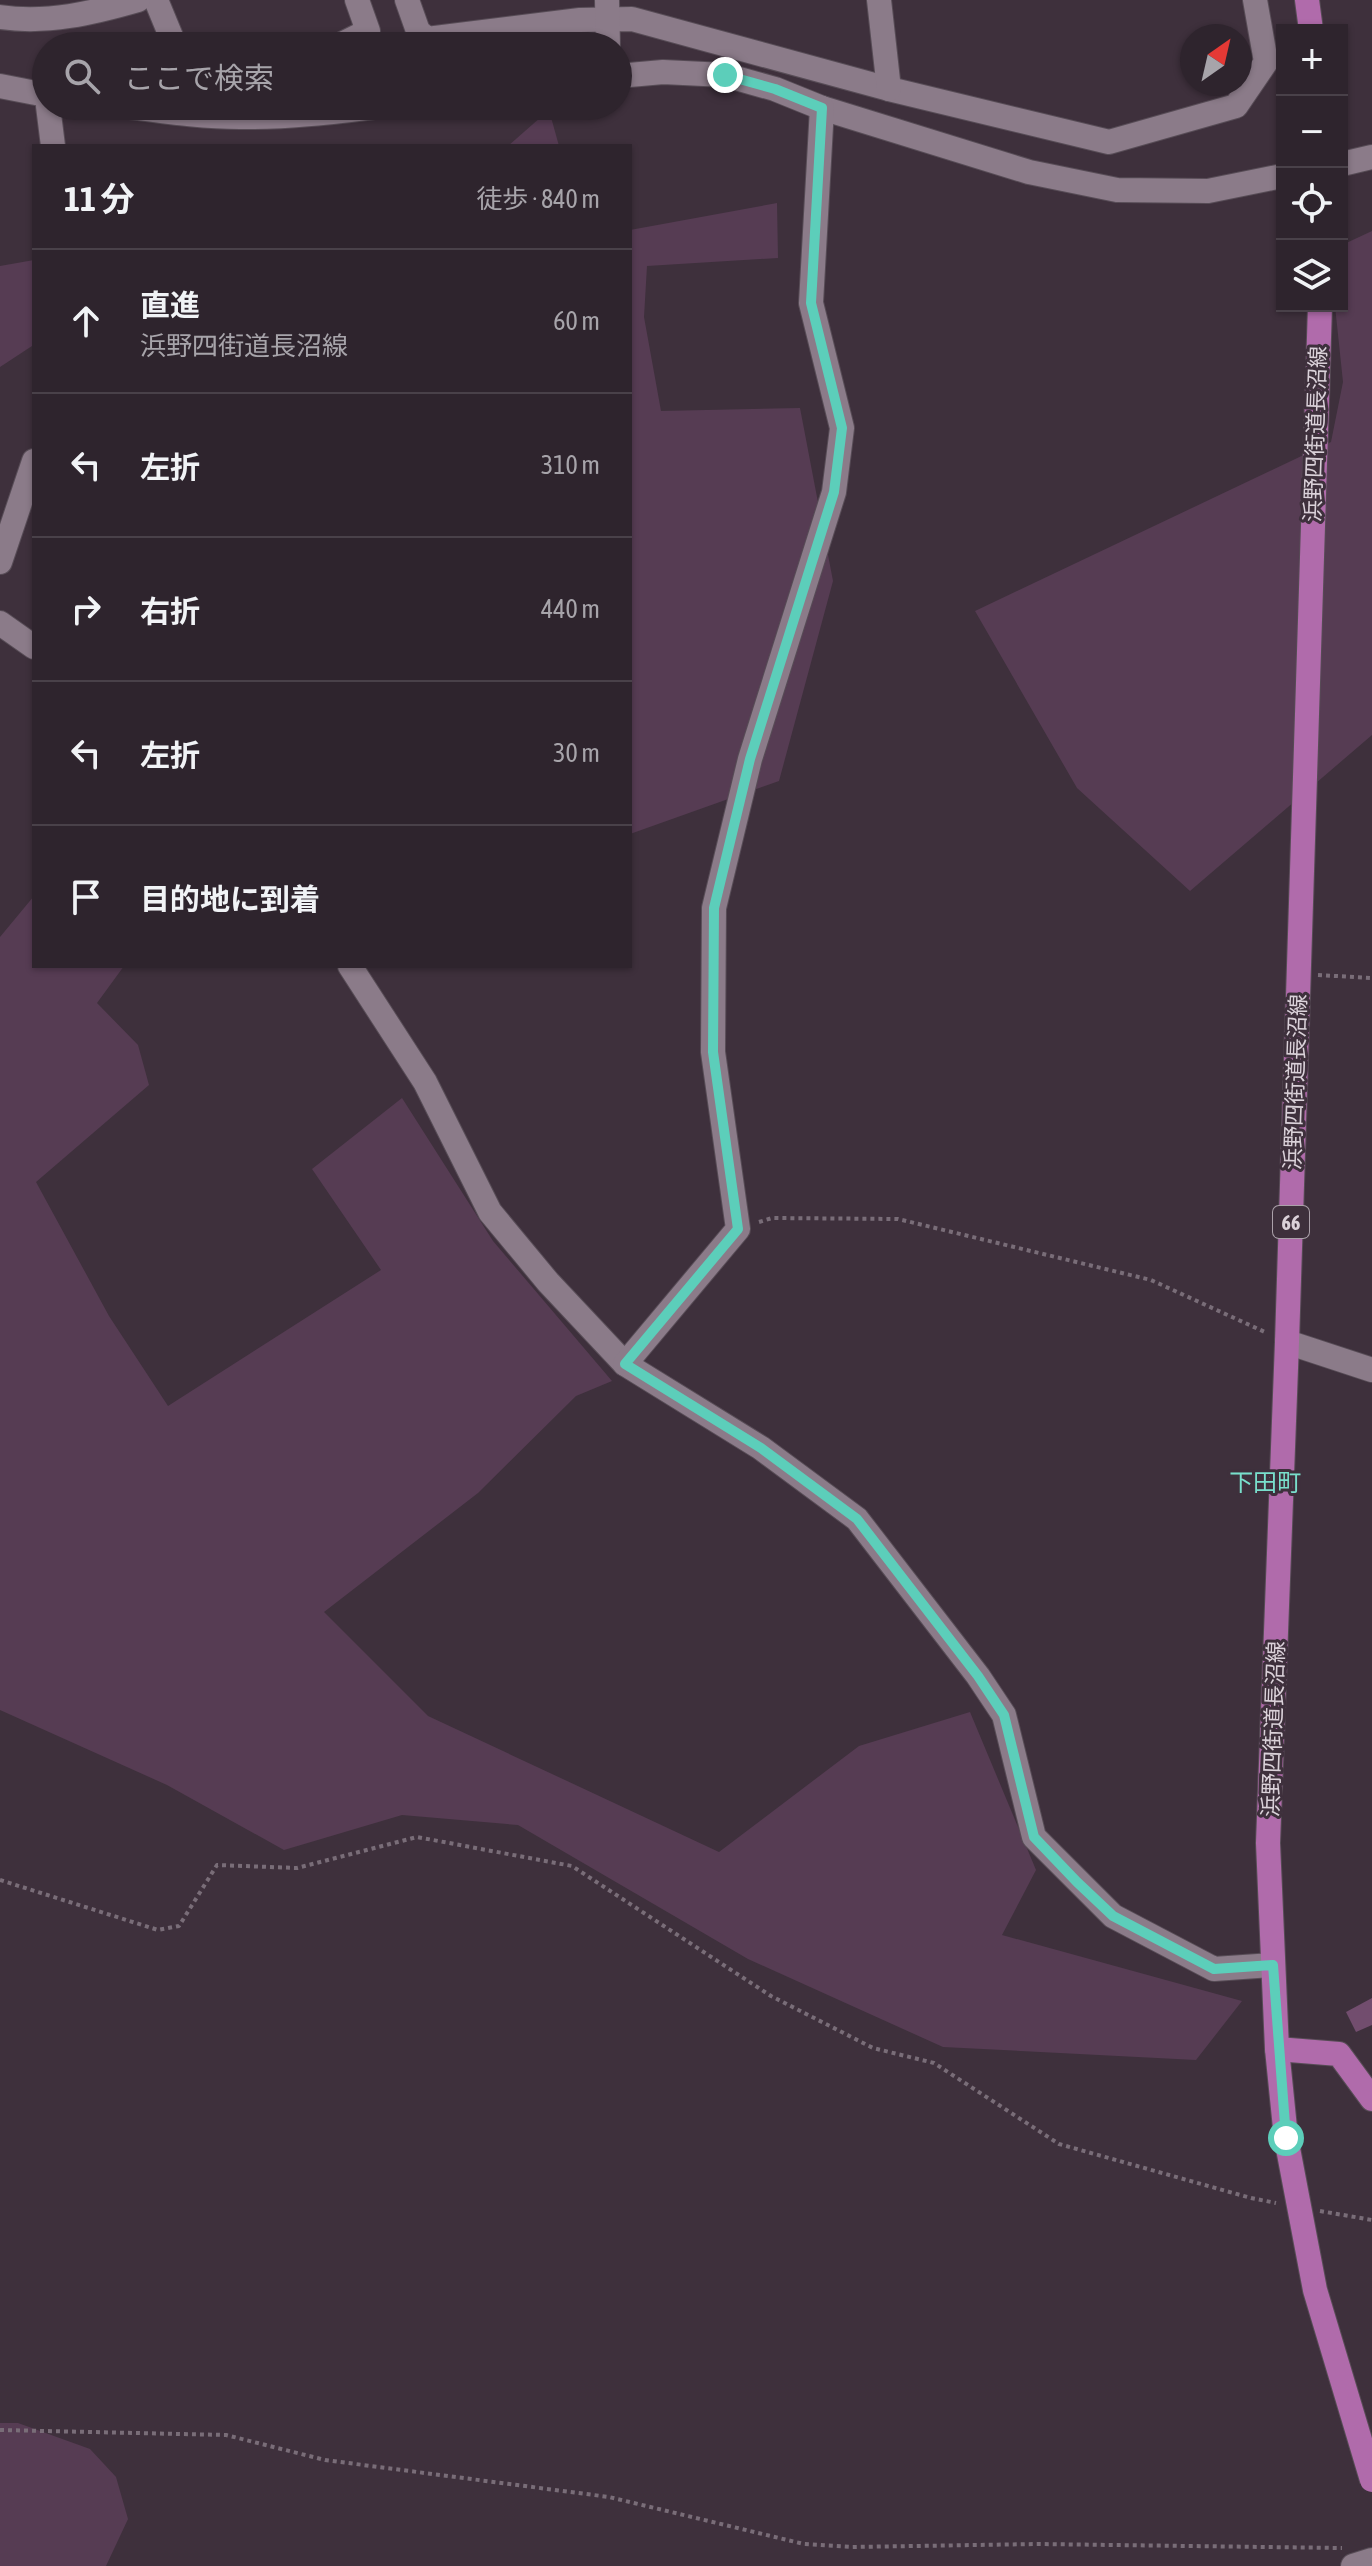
<!DOCTYPE html>
<html lang="ja">
<head>
<meta charset="utf-8">
<style>
	:root { --surface:#2e242d; --page:#3a3039; --text:#f1f3f6; --muted:#a7a4aa; --line:#494149 }
	body { margin:0; font-family:"Asap Condensed","Noto Sans JP",sans-serif; background:var(--page); color:var(--text) }
	.controls { position:absolute; right:24px; top:24px; display:grid; overflow:hidden; border-radius:0px; box-shadow:0 2px 6px #0004 }
	.controls button { width:72px; height:72px; display:grid; place-items:center; padding:0; border:0; border-bottom:2px solid var(--line); background:var(--surface); color:var(--text); font:40px sans-serif }
	.compass { position:absolute; left:1180px; top:24px; width:72px; height:72px; border-radius:50%; background:var(--surface); box-shadow:0 2px 6px #0004; rotate:34deg }
	.stop { position:absolute; width:24px; height:24px; margin:-18px; border:6px solid #5cceba; border-radius:50%; background:#fff }
	.stop.end { background:#5cceba; border-color:#fff; box-shadow:0 2px 8px #0008 }
	.list { margin:0; padding:0; list-style:none }
	h2 { display:flex; justify-content:space-between; align-items:center; height:104px; margin:0; padding:0 32px; font-size:34px }
	h2 small { font-size:26px; font-weight:400; color:var(--muted) }
	.list li { display:grid; grid-template-columns:52px 1fr auto; gap:24px; align-items:center; box-sizing:border-box; height:144px; padding:0 32px; border-top:2px solid var(--line) }
	.list b { display:block; font-size:30px; white-space:nowrap }
	.list p { margin:0; font-size:26px; white-space:nowrap; color:var(--muted) }
	.list em { font-size:26px; font-style:normal; color:var(--muted) }
	.icon { flex:none; width:44px; height:44px; fill:none; stroke:currentColor; stroke-width:2; stroke-linecap:round; stroke-linejoin:round }
	.map { position:relative; flex:none; width:1372px; height:2566px; overflow:hidden }
	.search { position:absolute; background:var(--surface); box-shadow:0 2px 6px #0004; left:32px; top:32px; width:600px; height:88px; display:flex; align-items:center; gap:20px; box-sizing:border-box; padding:0 28px; border-radius:44px; color:var(--muted); font-size:30px }
	.panel { position:absolute; background:var(--surface); box-shadow:0 2px 6px #0004; left:32px; top:144px; width:600px; height:824px; border-radius:0px }
	.map>svg:first-child { display:block }
</style>
</head>
<body>
<div class="map">
<svg width="1372" height="2566" viewBox="0 0 1372 2566">
	<rect width="100%" height="100%" fill="#3e303c"/>
	<!-- green -->
	<g fill="#563c53">
		<path d="M549,110L559,146H508Z"/>
		<path d="M777,203L778,258L647,266L644,317L661,411L800,408L833,581L779,781L630,834V230Z"/>
		<path d="M1372,231V735L1190,891L1077,788L975,611L1331,442L1343,382L1335,306H1342V245Z"/>
		<path d="M34,260L32,346L0,367V266Z"/>
		<path d="M34,896V966H124L97,1003L138,1045L149,1085L36,1182L109,1316L168,1406L381,1270L312,1169L402,1098L493,1241L612,1381L576,1396L478,1493L324,1612L428,1716L719,1852L859,1746L970,1712L1036,1870L1002,1935L1242,2001L1196,2060L943,2047L748,1959L518,1825L402,1815L284,1850L167,1785L0,1710V937Z"/>
		<path d="M0,2423H18L90,2449L116,2477L128,2519L106,2566H0Z"/>
	</g>
	<!-- building -->
	<path fill="#724d6e" d="M1372,1998V2025L1356,2032L1346,2012Z"/>
	<g fill="none" stroke-linecap="round" stroke-linejoin="round">
		<!-- minor casing -->
		<g stroke="#574c56" stroke-width="26">
			<g id="minor">
				<path d="M156,0L175,46"/>
				<path d="M407,0L418,31L427,39L580,20L632,19L889,89L1109,142L1236,106L1266,62L1255,0"/>
				<path d="M607,0L608,46"/>
				<path d="M879,0L889,89"/>
				<path d="M0,17C47,24 93,13 138,0"/>
				<path d="M338,46L368,31L357,0"/>
				<path d="M618,76L663,72L725,75L775,89L822,108L1029,172L1117,190L1208,191L1282,176"/>
				<path d="M0,86L46,95"/>
				<path d="M48,106L53,146"/>
				<path d="M123,106C162,111 200,117 240,117C286,118 335,112 381,106"/>
				<path d="M1342,164L1372,157"/>
				<path d="M0,562L34,461"/>
				<path d="M0,623L34,647"/>
				<path d="M350,966L425,1082L490,1212L548,1282L625,1364L761,1448L857,1519L978,1676L1004,1715L1034,1837L1113,1916L1214,1969L1273,1965"/>
				<path d="M1287,1342L1372,1370"/>
				<path d="M625,1364L738,1229L713,1052L714,908L750,759L834,492L842,428L811,303L822,108"/>
				<path d="M1353,2566L1372,2560"/>
			</g>
		</g>
		<!-- major casing -->
		<g stroke="#574c56" stroke-width="26">
			<g id="major">
				<path d="M1307,0L1311,30"/>
				<path d="M1277,2049L1339,2054L1372,2099"/>
				<path d="M1286,2138L1277,2049L1268,1843L1287,1342L1320,306"/>
			</g>
		</g>
		<!-- path -->
		<g stroke="#796d78" stroke-width="4" stroke-dasharray="4 4" stroke-linecap="butt">
			<path d="M1318,975L1372,978"/>
			<path d="M759,1222L772,1218L898,1219L1151,1280L1267,1333"/>
			<path d="M0,1880L158,1930L179,1926L217,1865L297,1868L417,1837L572,1866L771,1996L873,2048L934,2063L1059,2144L1251,2198L1276,2203"/>
			<path d="M1320,2211L1372,2220"/>
			<path d="M0,2430L226,2435L325,2460L609,2497L804,2544L852,2547L1038,2544L1342,2548"/>
		</g>
		<!-- minor -->
		<use href="#minor" stroke="#8b7b89" stroke-width="24"/>
		<!-- major -->
		<use href="#major" stroke="#b06bab" stroke-width="24"/>
		<!-- major-bridge casing -->
		<g stroke="#574c56" stroke-width="26" stroke-linecap="butt">
			<path id="major-bridge" d="M1286,2138L1315,2290L1372,2480"/>
		</g>
		<!-- major-bridge -->
		<use href="#major-bridge" stroke="#b06bab" stroke-width="24"/>
	</g>
	<g fill="none" stroke-linecap="round" stroke-linejoin="round">
		<!-- route -->
		<path stroke="#5cceba" stroke-width="10" d="M725,75L775,89L822,108L811,303L842,428L834,492L750,759L714,908L713,1052L738,1229L625,1364L761,1448L857,1519L978,1676L1004,1715L1034,1837L1077,1882L1113,1916L1214,1969L1273,1965L1286,2138"/>
	</g>
	<g text-anchor="middle" dominant-baseline="central" stroke-width="6" stroke-linejoin="round" paint-order="stroke">
		<!-- shield labels -->
		<rect fill="#3e303c" stroke="#aba1aa" stroke-width="2" x="1273" y="1206" width="36" height="32" rx="6"/>
		<g font-size="20" font-weight="bold" fill="#dad1d9">
			<text x="1291" y="1222">66</text>
		</g>
		<!-- street labels -->
		<g font-size="22" fill="#dad1d9" stroke="#3e303c">
			<text transform="translate(1315 434) rotate(-88)">浜野四街道長沼線</text>
			<text transform="translate(1295 1082) rotate(-88)">浜野四街道長沼線</text>
			<text transform="translate(1273 1729) rotate(-88)">浜野四街道長沼線</text>
		</g>
		<!-- neighbourhood labels -->
		<g font-size="24" fill="#79dfcc" stroke="#3e303c">
			<text x="1265" y="1482">下田町</text>
		</g>
	</g>
</svg>
<div class="controls">
<button>+</button>
<button>−</button>
<button><svg class="icon" aria-label="locate" viewBox="0 0 24 24"><circle cx="12" cy="12" r="6"/><path d="M12 2v4M12 18v4M2 12h4M18 12h4"/></svg></button>
<button><svg class="icon" aria-label="layers" viewBox="0 0 24 24"><path d="M12 4l9 5-9 5-9-5zM3 14l9 5 9-5"/></svg></button>
</div>
<svg class="compass" viewBox="-18 -18 36 36"><path d="M0-13l5 13h-10z" fill="#e53935"/><path d="M0 13l5-13h-10z" fill="#a7a4aa"/></svg>
<div class="stop" style="left:1286px;top:2138px"></div>
<div class="stop end" style="left:725px;top:75px"></div>
<div class="search"><svg class="icon" aria-label="search" viewBox="0 0 24 24"><circle cx="10" cy="10" r="6"/><path d="M15 15l6 6"/></svg>ここで検索</div>
<section class="panel">
<h2>11 分<small>徒歩 · 840 m</small></h2>
<ul class="list">
<li><svg class="icon" aria-label="ahead" viewBox="0 0 24 24"><path d="M12 20V5M6 11l6-6 6 6"/></svg><div><b>直進</b><p>浜野四街道長沼線</p></div><em>60 m</em></li>
<li><svg class="icon" aria-label="left" viewBox="0 0 24 24"><path d="M17 20v-9H6M10 6l-5 5 5 5"/></svg><div><b>左折</b></div><em>310 m</em></li>
<li><svg class="icon" aria-label="right" viewBox="0 0 24 24"><path d="M7 20v-9h11M14 6l5 5-5 5"/></svg><div><b>右折</b></div><em>440 m</em></li>
<li><svg class="icon" aria-label="left" viewBox="0 0 24 24"><path d="M17 20v-9H6M10 6l-5 5 5 5"/></svg><div><b>左折</b></div><em>30 m</em></li>
<li><svg class="icon" aria-label="arrive" viewBox="0 0 24 24"><path d="M6 21V4h12l-3 4 3 4H6"/></svg><div><b>目的地に到着</b></div></li>
</ul>
</section>
</div>
</body>
</html>
